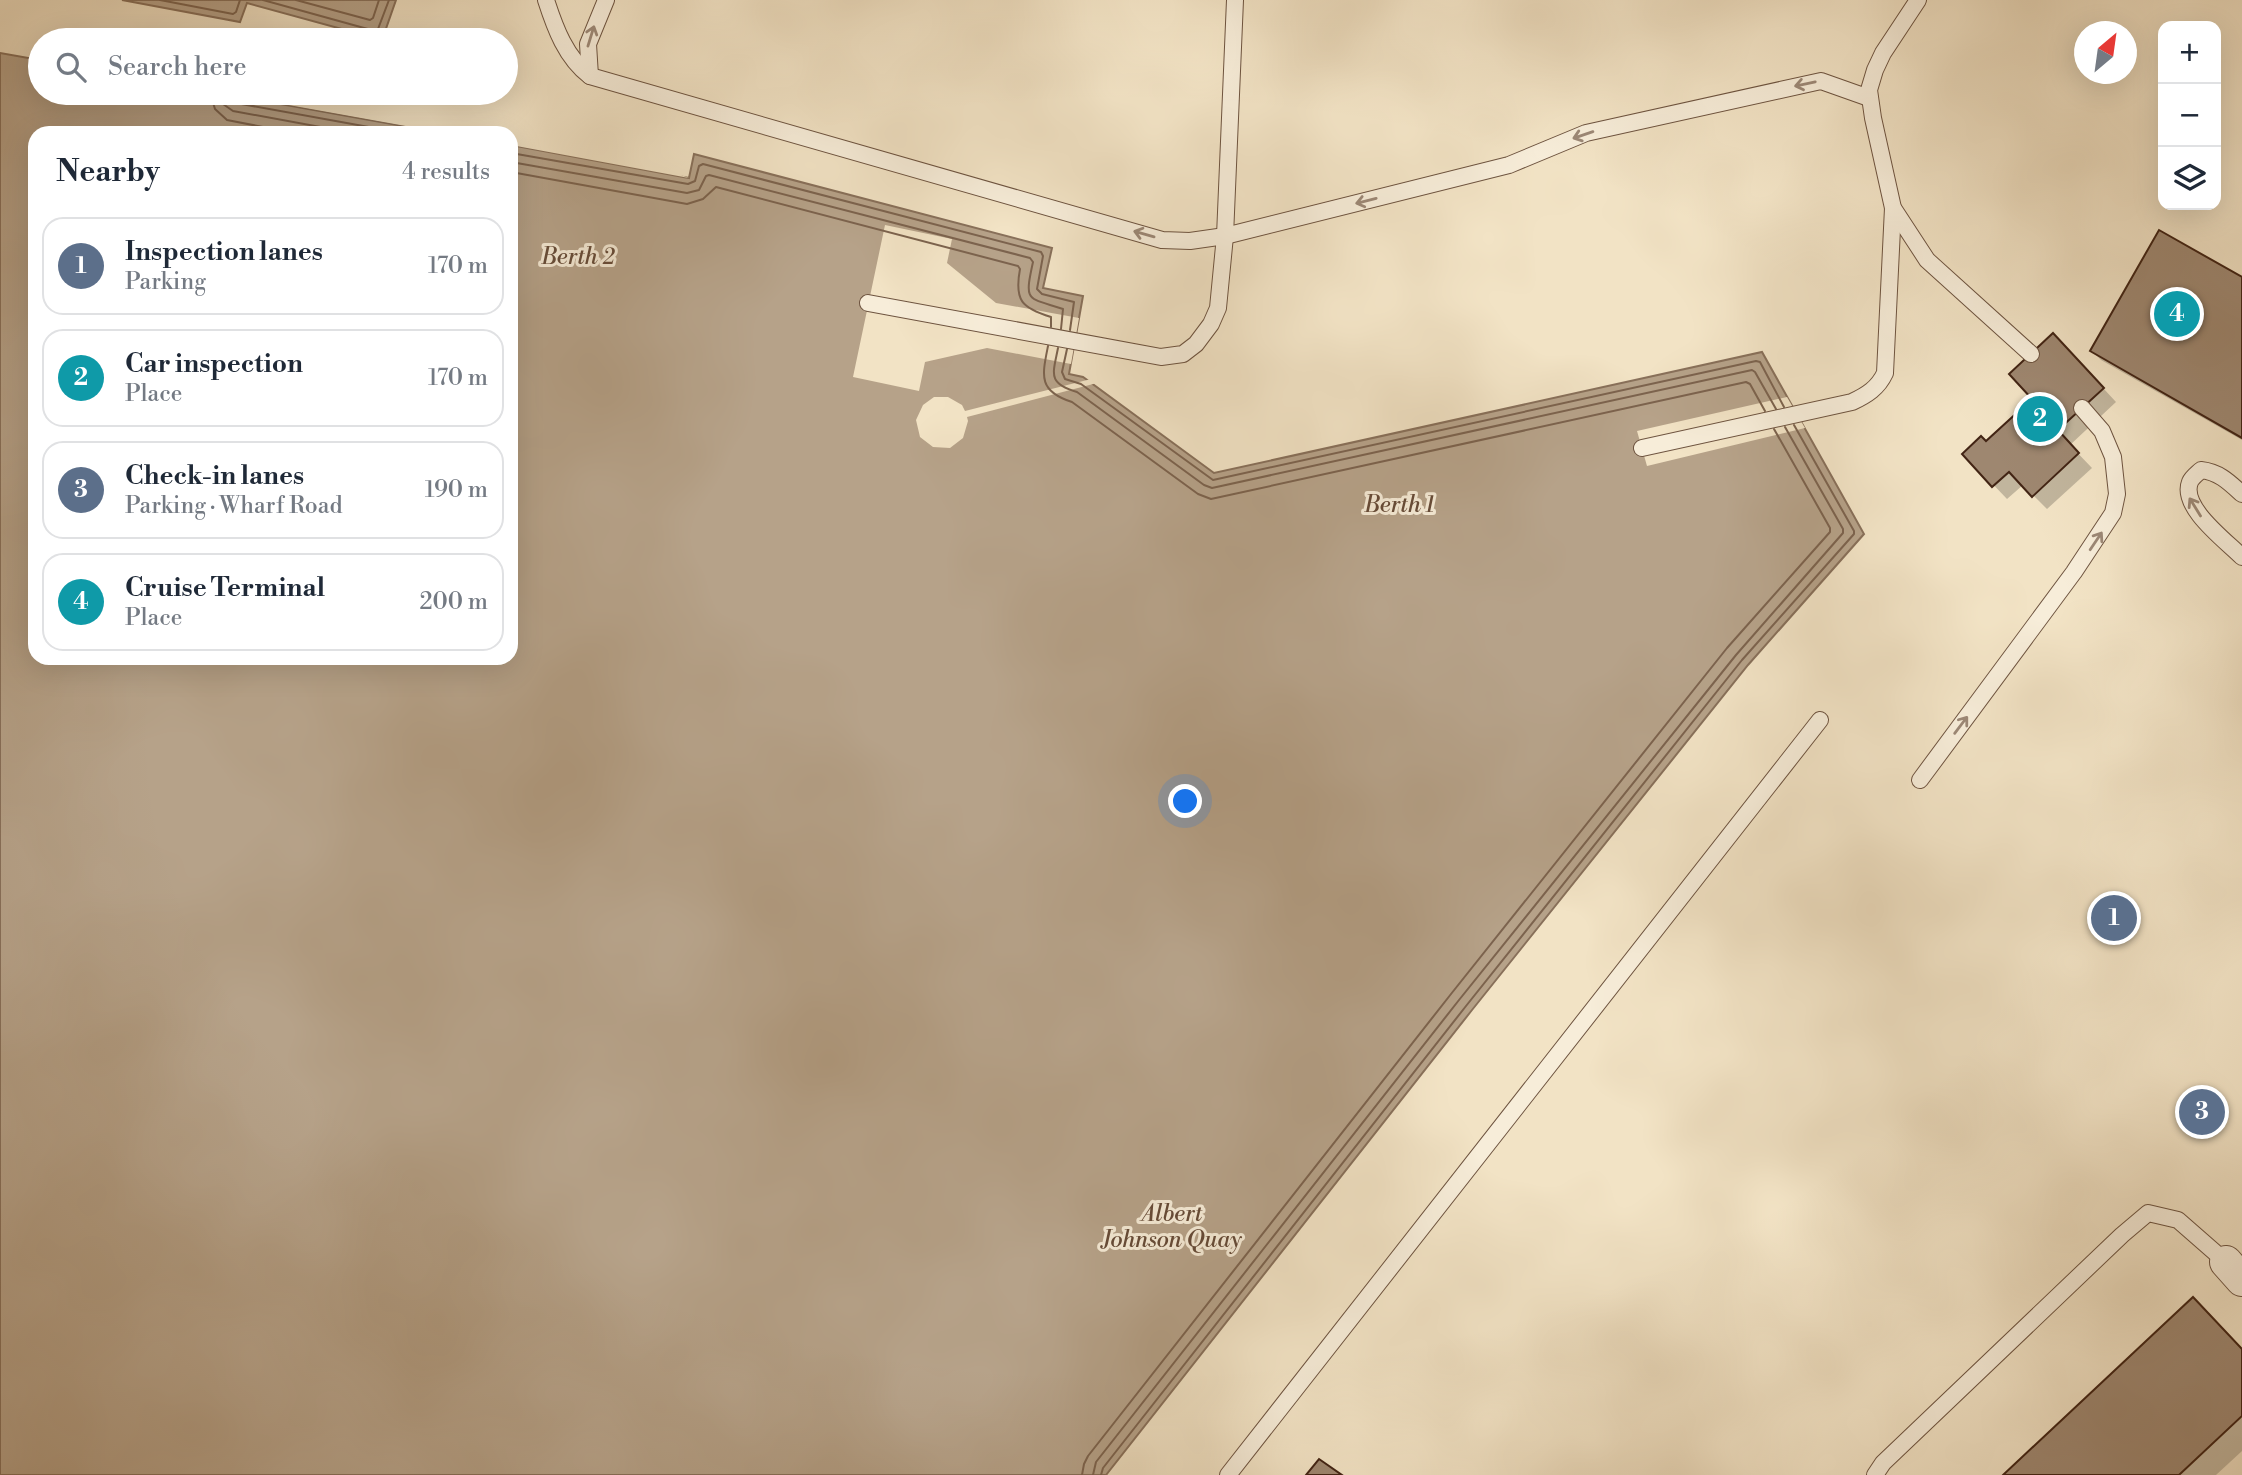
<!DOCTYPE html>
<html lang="en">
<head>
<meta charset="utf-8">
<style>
	:root { --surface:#fff; --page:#f6f6f7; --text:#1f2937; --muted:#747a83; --line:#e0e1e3; --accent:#8f2418 }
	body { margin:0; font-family:"Libre Bodoni",serif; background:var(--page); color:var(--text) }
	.controls { position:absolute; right:21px; top:21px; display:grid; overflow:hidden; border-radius:14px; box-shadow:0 7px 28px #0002 }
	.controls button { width:63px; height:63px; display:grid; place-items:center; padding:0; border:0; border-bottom:2px solid var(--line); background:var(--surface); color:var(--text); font:35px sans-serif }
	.compass { position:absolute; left:2074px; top:21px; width:63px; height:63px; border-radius:50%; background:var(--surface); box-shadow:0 7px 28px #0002; rotate:29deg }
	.you { position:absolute; left:1186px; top:802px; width:24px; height:24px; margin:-18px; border:5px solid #fff; border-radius:50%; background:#1a73e8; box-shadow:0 0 0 10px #1a73e833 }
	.badge { display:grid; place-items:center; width:46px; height:46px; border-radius:50%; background:var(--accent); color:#fff; font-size:23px; font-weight:700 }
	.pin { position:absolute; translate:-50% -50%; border:4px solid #fff; box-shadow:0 2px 7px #0006 }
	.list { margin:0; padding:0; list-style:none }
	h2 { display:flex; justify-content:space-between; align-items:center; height:91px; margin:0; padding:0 28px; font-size:30px }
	h2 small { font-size:23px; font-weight:400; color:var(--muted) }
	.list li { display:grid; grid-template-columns:46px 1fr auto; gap:21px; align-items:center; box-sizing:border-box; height:98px; margin:0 14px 14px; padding:0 14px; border:2px solid var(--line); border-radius:21px }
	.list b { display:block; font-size:26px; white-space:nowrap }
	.list p { margin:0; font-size:23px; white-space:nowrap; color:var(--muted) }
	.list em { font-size:23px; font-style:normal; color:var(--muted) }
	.icon { flex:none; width:38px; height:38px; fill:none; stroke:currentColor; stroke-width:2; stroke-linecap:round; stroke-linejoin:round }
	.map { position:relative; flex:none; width:2242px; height:1475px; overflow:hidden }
	.search { position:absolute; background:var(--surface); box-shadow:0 7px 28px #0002; left:28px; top:28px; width:490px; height:77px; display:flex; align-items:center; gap:18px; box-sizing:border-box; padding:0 24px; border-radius:38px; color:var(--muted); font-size:26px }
	.panel { position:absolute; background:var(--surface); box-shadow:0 7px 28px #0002; left:28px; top:126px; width:490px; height:539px; border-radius:21px }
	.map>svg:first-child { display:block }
</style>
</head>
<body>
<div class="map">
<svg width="2242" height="1475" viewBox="0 0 2242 1475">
	<rect width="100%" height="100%" fill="#f2e3c5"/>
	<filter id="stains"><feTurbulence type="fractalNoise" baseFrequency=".00286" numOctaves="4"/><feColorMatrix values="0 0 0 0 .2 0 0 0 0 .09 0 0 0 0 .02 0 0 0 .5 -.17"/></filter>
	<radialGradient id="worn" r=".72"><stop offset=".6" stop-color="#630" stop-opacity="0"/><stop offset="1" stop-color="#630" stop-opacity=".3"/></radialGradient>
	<!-- water -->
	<g fill="#b6a289" stroke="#88705a" stroke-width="2">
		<path d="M122,0H396L382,40L247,3L240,22Z"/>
		<path d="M0,53L40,60V93H219L442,133H35V658H511V145L689,178L694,154L1052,248L1043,288L1083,296L1069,374L1083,377L1214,473L1762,352L1864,534L1748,665L1472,1010L1106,1475H0Z"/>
	</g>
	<!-- pier -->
	<g fill="#f2e3c5">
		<path d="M222,93H239L442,130L445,133Z"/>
		<path d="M512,142L668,170L689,178L511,145Z"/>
		<path d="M885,225L952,239L947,263L996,303L1079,318L1071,364L987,348L925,362L919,391L853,377Z"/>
		<path d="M1091,379L1097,383L967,417L968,421L963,438L950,448L933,447L920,437L916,420L923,405L934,397H948L962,405L965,411Z"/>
		<path d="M1787,397L1805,428L1647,466L1637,431Z"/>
	</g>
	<!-- shadow -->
	<g fill="#0003">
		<path d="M2242,279V440L2101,360L2092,351Z"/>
		<path d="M2067,349L2116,402L2070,445L2092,468L2047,509L2023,485L2007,499L1964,454L1986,443L2034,399Z"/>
		<path d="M2242,1350V1451L2216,1475H2005Z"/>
	</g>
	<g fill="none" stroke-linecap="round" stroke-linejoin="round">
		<!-- shore -->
		<g stroke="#7c634e" stroke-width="2">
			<path d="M160,0L233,14L236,12L240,0"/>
			<path d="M263,0L375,31L378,29L389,0"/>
			<path d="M296,0L370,20L373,18L379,0"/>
			<path d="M210,93L215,109L227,120L294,133"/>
			<path d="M221,93L223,104L233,111L353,133"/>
			<path d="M230,93L231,99L236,103L402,133"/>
			<path d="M511,153L688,184L695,181L699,166L703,164L1041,252L1043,256L1037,289L1042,294L1074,302L1070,330"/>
			<path d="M511,162L687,193L699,190L706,176L709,175L1030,258L1033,262C1024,303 1027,297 1063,309L1061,329"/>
			<path d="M511,172L687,204L703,199L716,187L1018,266L1020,269C1014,301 1022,308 1051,317V327"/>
			<path d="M1048,346C1042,376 1038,391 1072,402L1198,494L1211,499L1746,382L1750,384L1765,411"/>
			<path d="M1058,348C1053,374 1047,383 1077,392L1204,485L1212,488L1752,370L1755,372L1776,409"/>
			<path d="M1067,349L1062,372L1065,379L1081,384L1213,480L1756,361L1760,362L1784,407"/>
			<path d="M1082,1475L1084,1464L1088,1456L1451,994L1727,648L1830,532V528L1774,429"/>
			<path d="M1093,1475L1096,1462L1459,1000L1736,655L1843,533V529L1785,427"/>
			<path d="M1101,1475L1103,1468L1466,1006L1742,660L1854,534V531L1794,425"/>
		</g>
	</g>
	<!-- building -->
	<g fill="#9e8770" stroke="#422414" stroke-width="2">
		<path d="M2159,230L2242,277V438L2090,351Z"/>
		<path d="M2053,333L2104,388L2058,430L2079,453L2032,497L2009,472L1992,487L1962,454L1981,436L1986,441L2032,399L2009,374Z"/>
		<path d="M2193,1297L2242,1349V1416L2179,1475H2003Z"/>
		<path d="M1319,1459L1342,1475H1306Z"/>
	</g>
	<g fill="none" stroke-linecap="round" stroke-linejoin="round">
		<!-- service casing -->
		<g stroke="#6e5440" stroke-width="18">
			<g id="service">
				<path d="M546,0C555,28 566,58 590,76L1162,240L1190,241L1225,236L1509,165L1586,133L1821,81L1869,98"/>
				<path d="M1918,0L1883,53L1875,70L1869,90L1873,118L1893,208L1927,260L2031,354"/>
				<path d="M590,76L588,44L606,0"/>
				<path d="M868,303L1161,357L1183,354L1196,344L1211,324L1218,308L1225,236L1235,0"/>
				<path d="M1642,448L1852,402C1867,395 1878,388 1885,373L1893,208"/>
				<path d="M2242,494C2229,482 2219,472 2201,470C2198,473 2192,477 2190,482C2180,507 2225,540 2242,557"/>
				<path d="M1920,780L2074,572L2113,513L2117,494L2113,457L2102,431L2082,408"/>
				<path d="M1228,1475L1820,720"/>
				<path d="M1875,1475L1883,1463L2122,1235L2148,1213L2178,1220L2226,1262"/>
			</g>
		</g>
		<!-- minor casing -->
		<g stroke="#6e5440" stroke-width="34">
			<path id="minor" d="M2226,1262L2242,1280"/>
		</g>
		<!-- service -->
		<use href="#service" stroke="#f7edd9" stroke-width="16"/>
		<!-- minor -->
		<use href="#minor" stroke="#f7edd9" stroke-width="32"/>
	</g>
	<!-- one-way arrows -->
	<defs><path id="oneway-shaft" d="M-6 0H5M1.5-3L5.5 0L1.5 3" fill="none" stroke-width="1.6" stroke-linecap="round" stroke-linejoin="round" transform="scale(1.75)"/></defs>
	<g stroke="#9c8876">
		<use href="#oneway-shaft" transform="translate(591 36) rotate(-73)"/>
		<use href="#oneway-shaft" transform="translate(1805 84) rotate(168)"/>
		<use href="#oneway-shaft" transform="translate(1583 135) rotate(161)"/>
		<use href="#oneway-shaft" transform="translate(1366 201) rotate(166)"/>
		<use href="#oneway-shaft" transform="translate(1144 234) rotate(-164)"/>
		<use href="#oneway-shaft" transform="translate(2195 507) rotate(-122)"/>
		<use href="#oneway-shaft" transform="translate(2096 541) rotate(-56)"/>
		<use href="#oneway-shaft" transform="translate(1961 725) rotate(-53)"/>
	</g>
	<g text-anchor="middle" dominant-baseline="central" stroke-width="6" stroke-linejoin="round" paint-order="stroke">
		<!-- water labels -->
		<g font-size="23" font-style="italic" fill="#654a37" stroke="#f7edd9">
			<text x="578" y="257">Berth 2</text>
			<text x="1399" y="505">Berth 1</text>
			<text x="1172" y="1214">Albert<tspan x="1172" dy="26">Johnson Quay</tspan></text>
		</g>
	</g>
	<rect width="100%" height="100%" filter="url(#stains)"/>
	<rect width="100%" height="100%" fill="url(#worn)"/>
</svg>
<div class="controls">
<button>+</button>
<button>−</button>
<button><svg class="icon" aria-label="layers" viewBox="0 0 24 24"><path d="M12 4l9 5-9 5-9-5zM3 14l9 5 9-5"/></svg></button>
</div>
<svg class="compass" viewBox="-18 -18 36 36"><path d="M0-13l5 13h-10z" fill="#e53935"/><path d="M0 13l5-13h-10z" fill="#747a83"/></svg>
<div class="you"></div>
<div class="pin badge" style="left:2114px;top:918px;background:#5c6f8a">1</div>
<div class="pin badge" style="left:2040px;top:419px;background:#0f9aa8">2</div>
<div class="pin badge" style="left:2202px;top:1112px;background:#5c6f8a">3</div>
<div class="pin badge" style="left:2177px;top:314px;background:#0f9aa8">4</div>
<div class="search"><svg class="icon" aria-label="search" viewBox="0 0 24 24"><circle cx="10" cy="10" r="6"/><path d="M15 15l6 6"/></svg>Search here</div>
<section class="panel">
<h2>Nearby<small>4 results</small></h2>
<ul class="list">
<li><span class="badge" style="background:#5c6f8a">1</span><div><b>Inspection lanes</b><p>Parking</p></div><em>170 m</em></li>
<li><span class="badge" style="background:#0f9aa8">2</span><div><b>Car inspection</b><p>Place</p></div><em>170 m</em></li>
<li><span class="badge" style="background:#5c6f8a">3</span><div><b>Check-in lanes</b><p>Parking · Wharf Road</p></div><em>190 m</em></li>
<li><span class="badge" style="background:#0f9aa8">4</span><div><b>Cruise Terminal</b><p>Place</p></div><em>200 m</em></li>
</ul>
</section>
</div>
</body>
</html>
